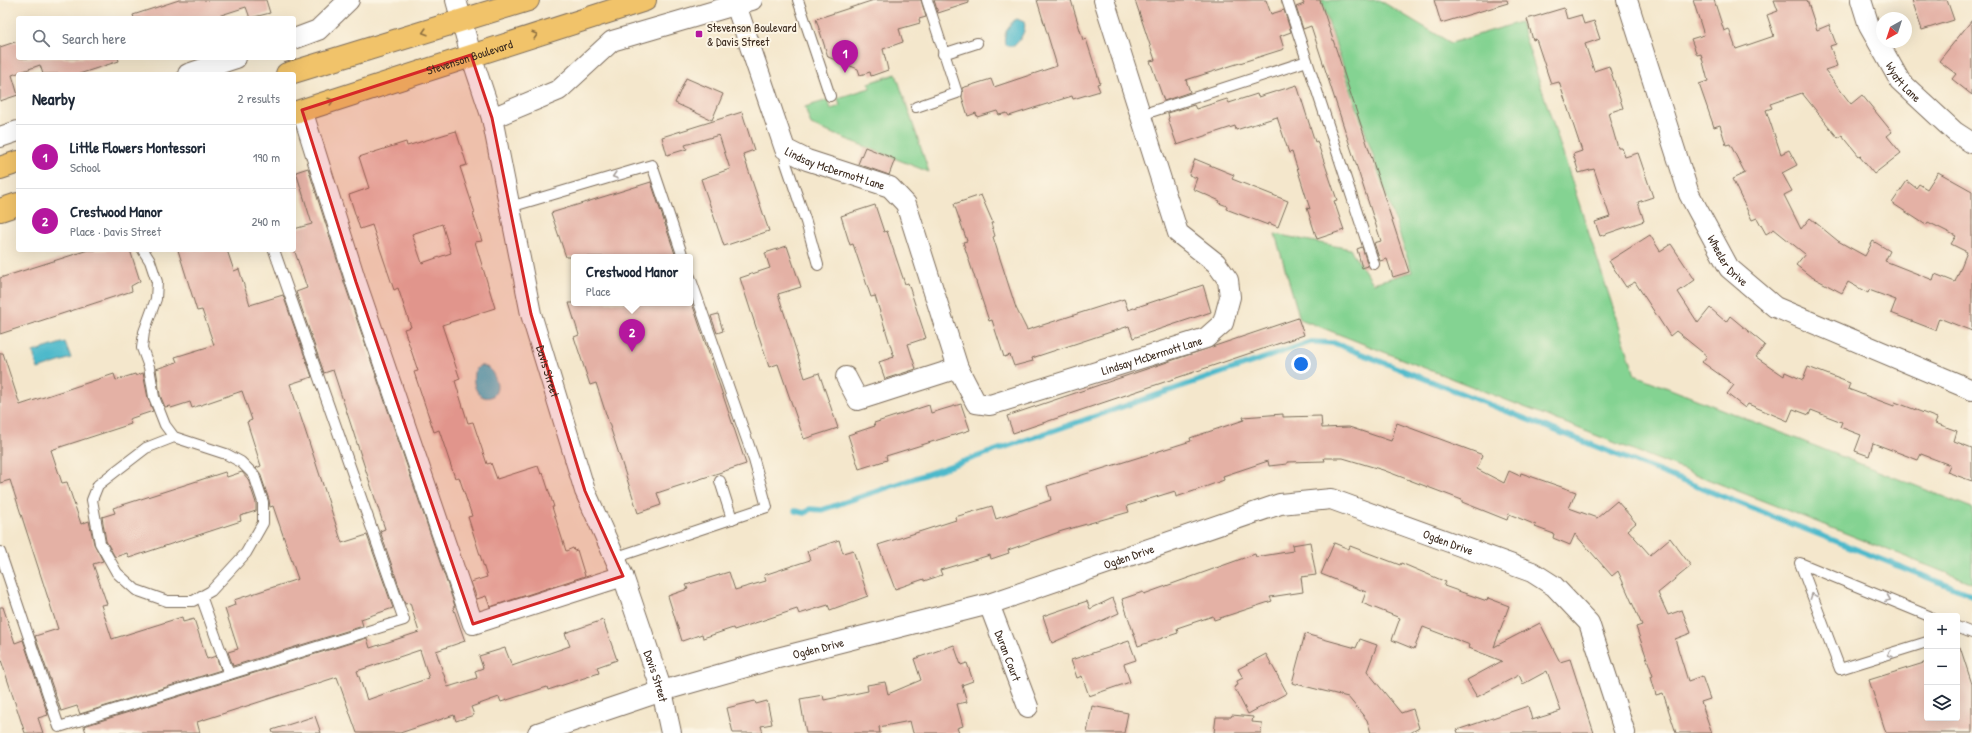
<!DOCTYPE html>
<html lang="en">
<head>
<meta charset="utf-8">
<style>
	:root { --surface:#fff; --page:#f6f6f7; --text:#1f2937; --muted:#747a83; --line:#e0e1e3; --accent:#b5179e }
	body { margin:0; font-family:"Patrick Hand",sans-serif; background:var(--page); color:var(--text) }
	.controls { position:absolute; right:12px; bottom:12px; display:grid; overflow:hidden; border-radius:4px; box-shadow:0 4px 16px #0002 }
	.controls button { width:36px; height:36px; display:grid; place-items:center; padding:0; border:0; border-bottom:1px solid var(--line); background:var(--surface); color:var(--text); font:20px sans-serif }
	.compass { position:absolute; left:1876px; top:12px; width:36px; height:36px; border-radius:50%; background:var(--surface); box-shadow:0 4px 16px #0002; rotate:219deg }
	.you { position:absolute; left:1301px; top:364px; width:14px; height:14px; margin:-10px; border:3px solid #fff; border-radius:50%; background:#1a73e8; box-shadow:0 0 0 6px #1a73e833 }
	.badge { display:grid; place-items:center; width:26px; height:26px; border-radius:50%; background:var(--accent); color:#fff; font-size:13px; font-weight:700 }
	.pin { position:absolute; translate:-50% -33px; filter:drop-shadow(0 1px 2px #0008) }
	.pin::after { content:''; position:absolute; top:21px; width:14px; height:12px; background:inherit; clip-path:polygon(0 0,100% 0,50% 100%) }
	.popup { position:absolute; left:571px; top:254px; width:122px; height:52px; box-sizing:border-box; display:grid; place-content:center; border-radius:4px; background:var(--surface); filter:drop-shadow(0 1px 3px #0005); font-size:13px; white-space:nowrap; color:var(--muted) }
	.popup b { font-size:15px; color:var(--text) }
	.popup::after { content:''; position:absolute; left:50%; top:100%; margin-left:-8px; border:8px solid transparent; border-top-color:var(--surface) }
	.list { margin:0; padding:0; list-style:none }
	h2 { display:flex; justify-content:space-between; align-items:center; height:52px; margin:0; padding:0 16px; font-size:17px }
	h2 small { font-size:13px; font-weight:400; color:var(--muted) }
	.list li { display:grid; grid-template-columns:26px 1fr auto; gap:12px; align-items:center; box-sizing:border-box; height:64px; padding:0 16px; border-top:1px solid var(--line) }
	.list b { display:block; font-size:15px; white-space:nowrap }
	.list p { margin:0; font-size:13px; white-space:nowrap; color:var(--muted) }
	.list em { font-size:13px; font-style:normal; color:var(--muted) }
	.icon { flex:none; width:22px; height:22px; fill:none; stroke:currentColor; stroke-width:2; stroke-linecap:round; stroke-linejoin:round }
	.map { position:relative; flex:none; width:1972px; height:733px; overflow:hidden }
	.search { position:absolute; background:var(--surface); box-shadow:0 4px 16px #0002; left:16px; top:16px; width:280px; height:44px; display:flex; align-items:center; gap:10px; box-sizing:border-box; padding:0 14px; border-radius:4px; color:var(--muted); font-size:15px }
	.panel { position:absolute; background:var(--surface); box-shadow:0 4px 16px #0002; left:16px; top:72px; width:280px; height:180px; border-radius:4px }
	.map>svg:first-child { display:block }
</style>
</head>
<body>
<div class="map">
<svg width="1972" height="733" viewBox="0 0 1972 733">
	<rect width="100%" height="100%" fill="#fcf5e5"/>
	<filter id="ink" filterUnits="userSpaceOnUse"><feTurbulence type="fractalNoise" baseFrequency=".025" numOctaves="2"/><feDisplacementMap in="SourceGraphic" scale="8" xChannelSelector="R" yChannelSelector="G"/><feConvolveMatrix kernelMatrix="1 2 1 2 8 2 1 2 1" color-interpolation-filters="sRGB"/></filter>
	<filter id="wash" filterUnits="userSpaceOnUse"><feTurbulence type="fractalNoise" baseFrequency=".012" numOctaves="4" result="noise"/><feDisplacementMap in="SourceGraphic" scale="16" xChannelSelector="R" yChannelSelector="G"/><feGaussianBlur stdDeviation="0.9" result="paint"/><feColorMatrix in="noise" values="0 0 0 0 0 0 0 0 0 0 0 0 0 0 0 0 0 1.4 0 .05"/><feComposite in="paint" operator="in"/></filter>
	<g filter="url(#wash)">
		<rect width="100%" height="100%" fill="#f4e7cc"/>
		<!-- green -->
		<g fill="#84d392" stroke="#607e58">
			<path d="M1321,0H1379L1451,43L1520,22L1635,375L1972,508V583L1300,319L1275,234L1350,249L1373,283L1412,272Z"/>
			<path d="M896,74L929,172L811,125L805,107L828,100L831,109L840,106L838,98L870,88L869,83Z"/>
		</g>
		<!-- water -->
		<g fill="#4eb9cb" stroke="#447274">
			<path d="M1017,19L1024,22C1027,29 1020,41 1014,46H1008L1005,44C1002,36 1010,21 1017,19Z"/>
			<path d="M65,342L71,358L38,369L33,352Z"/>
			<path d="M480,365L489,368C515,402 469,411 474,372Z"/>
		</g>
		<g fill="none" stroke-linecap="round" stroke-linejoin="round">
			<!-- stream -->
			<path stroke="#4eb9cb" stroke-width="5.5" d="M795,511L805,513L810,509L822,510L1311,342L1334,343L1972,595"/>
		</g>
		<g id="blocks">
			<!-- building -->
			<g fill="#e4b1a5" fill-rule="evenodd">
				<path d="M179,0H266L270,13L250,18L246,7L212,18H134L133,15Z"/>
				<path d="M874,0H921L926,17L919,19L920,23L899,29L903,42L883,49L888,70L871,76L870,72L860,75L858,69L828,57L816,19Z"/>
				<path d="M934,0H968L969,3L938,13Z"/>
				<path d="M1037,0H1071L1083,40L1086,39L1095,67L1100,83L1097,84L1100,91L1073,99L1072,96L1009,116L1007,113L999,115L997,111L977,117L976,113L968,116L962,97V88L991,79L994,87L1057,66Z"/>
				<path d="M1135,0H1266L1271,14L1284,10L1291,32L1280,36L1284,49L1186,80L1190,92L1164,101L1150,61L1155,60Z"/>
				<path d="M1302,0H1320L1409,272L1393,277L1387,259L1380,261L1374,243L1381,241L1311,26L1303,29L1296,7L1304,4Z"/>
				<path d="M1434,0H1507L1508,3L1441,23Z"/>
				<path d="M1693,0H1714L1724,31L1729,29L1736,49L1774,36L1767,15L1778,11L1774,0H1807L1817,30L1829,25L1836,44L1830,46L1837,66L1825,70L1851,104L1862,95L1892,132L1887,136L1901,153L1874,174L1860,157L1862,155L1859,156L1842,135L1838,138L1802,93L1770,104L1772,108L1766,110L1781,154L1789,150L1797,165L1782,173L1792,191L1784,195L1801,229L1810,218L1838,241L1865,256L1873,241L1890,251L1885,261L1933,280L1935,274L1955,282L1967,252L1951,244L1956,236L1928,222L1926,225L1892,203L1907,181L1916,188L1919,184L1927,189L1938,172L1972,191V331L1939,318L1935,330L1891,313L1896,300L1869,290L1868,293L1848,282L1842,293L1810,276L1796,265L1805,254L1774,229L1766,234L1757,218L1752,220L1732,179L1745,173L1730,144L1726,145L1720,125L1714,127L1699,84L1708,81L1701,54L1697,55L1691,39L1704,35Z"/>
				<path d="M1912,0H1947L1954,20L1922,30Z"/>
				<path d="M1564,8L1567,19L1581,15L1584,24L1594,21L1600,39L1585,44L1594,71L1609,66L1623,108L1608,113L1618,148H1622L1625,157L1638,153L1653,197L1638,202L1644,221L1600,236L1595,222L1610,217L1594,169L1579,173L1573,154L1582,151L1559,82L1551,84L1536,39L1533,40L1527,19Z"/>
				<path d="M1972,20V95L1952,79L1956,74L1939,61Z"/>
				<path d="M18,41V58H118L119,61L79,74H43L40,65L12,75L18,95L0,101V47Z"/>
				<path d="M686,78L723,94L712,120L675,103Z"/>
				<path d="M1297,85L1315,142L1317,141L1337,200L1334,201L1344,230L1317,239L1307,208L1310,209L1292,152L1289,153L1277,117L1236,130L1235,126L1177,145L1168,119L1169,118L1168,113L1194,105L1196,109L1227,99L1229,103L1257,94L1258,97Z"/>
				<path d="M742,112L754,150L743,154L769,231L724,246L701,179L730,169L719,135L685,145L687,149L667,155L662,137Z"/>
				<path d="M456,131L467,165L460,167L475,213L473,214L482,241L475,242L495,308L442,325L460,379L455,381L468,423L473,422L487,464L491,463L497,479L538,466L541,474L543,473L554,507H552L566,551L573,548L574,551L577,550L585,576L490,607L486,596L477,599L471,582L487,577L468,517L472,516L459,477L455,478L439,430L434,432L414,372L418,371L404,329L411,327L398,288L394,290L372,225L360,229L349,195L369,188L359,157L406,142L407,146ZM442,224L451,253L422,263L412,234Z"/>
				<path d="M865,147L895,159L889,175L858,164Z"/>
				<path d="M1195,159L1234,175L1232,179L1288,201L1278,227L1269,223L1268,225L1226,209L1227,206L1219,203L1220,201L1193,189L1197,178L1189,175Z"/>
				<path d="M308,168L345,285L455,606L453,607L465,641L436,651L448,687L477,678L475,671L483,668L479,656L505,648L512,666L570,646L565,633L603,620L617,660L597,667L599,673L548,690L547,687L501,702L499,697L471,707L474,715L456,721L454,715L400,733H357L337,677L197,722L200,733H86L84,726L367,638L370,648L419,632L410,603L405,604L380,531L385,529L333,370L324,373L296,292L307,288L294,249V229L312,224L296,172ZM420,650L429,678L367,700L357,671Z"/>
				<path d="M651,182L676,257H566L551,213Z"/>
				<path d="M981,195L993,223H991L995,236L993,237L1016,308L1027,330L1124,299L1128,310L1203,285L1211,312L1133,338L1129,326L1032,358L1033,361L1014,366L1010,355L1004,357L992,320L989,321L963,242L967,241L954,204Z"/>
				<path d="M875,205L884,232L887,231L905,284L908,283L926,338L908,344L916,369L885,379L879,362L894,357L875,296L871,297L853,244L850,245L841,216Z"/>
				<path d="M1650,235L1660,251L1671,244L1695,280L1678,292L1698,323L1710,308L1726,322L1730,316L1765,345L1756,357L1784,376L1785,372L1803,380L1808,367L1850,383L1848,389L1894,406L1895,402L1937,418L1935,423L1957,431L1954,441L1972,448V481L1947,472L1950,465L1921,454L1918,460L1873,443L1869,456L1855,451L1861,435L1840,427L1842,422L1811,410L1809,415L1793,409L1788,421L1748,404L1745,408L1727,394L1734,385L1702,362L1707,356L1676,331L1670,336L1635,282L1626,287L1609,261Z"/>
				<path d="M787,246L801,287L778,294L805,378L819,373L838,428L804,439L778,364L769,367L740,278L770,268L765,253Z"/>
				<path d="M1362,247L1368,266L1362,268L1357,249Z"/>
				<path d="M88,250H130L140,281L131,286L132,291L0,334V278Z"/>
				<path d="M178,250H227L234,271L239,269L250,305L283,295L312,377L290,384L342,543L367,535L393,608L361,619L363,626L233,666L228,652L238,649L225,609L235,605L234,600L298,579L273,506L270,507L269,500L260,473L256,468L261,466L247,422L252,420L242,391L192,408L190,402L171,408L170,406L165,407L160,395L156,369L177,362L175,357L214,345L202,310L197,311Z"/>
				<path d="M569,303H692L746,464L657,493L661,505L638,513L596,383L590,385L574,337L579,335Z"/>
				<path d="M718,314L723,331L717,333L711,316Z"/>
				<path d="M1298,318L1304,335L1013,433L1007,416Z"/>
				<path d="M0,353H3L20,405L114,374L116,380L135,374L136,376L143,373L148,398L153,411L129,419L131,424L51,450L62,483L67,482L81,524L89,521L94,544L103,561L93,564L107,604L101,605L112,639L182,617L183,622L194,619L207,659L216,656L221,670L80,714L77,706L61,711L35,636L58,629L10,480L0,483Z"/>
				<path d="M961,404L970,430L886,456L887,460L859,469L848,435L875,426L874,423L929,405L931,413Z"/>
				<path d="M1283,414V417L1321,416L1322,428L1349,427L1391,441L1397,423L1483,455L1477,469L1504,483L1509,471L1520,476L1521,473L1576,492L1569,508L1597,518L1617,501L1636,523L1628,530L1650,555L1670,538L1691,566L1658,593L1668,615L1682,610L1691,633L1675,639L1688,681L1702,676L1710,699L1701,702L1712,733H1676L1663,693L1656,695L1651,677L1653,676L1636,627L1642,625L1618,571L1612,576L1575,534L1570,545L1553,538L1554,534L1535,527L1536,525L1509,514L1507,520L1462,502V500L1383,470L1343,458H1324L1325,461L1287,462V464L1269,466L1268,461L1223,476L1224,480L1194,491L1176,497L1175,491L1127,506L1129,512L1062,531L1008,550L1009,553L991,559L990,555L940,570L942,575L924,581V579L895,589L878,545L956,520L955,517L992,506L996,519L1051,500L1047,486L1191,441L1190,438L1244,420L1243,417Z"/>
				<path d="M225,472L227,477L242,472L248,479L256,503V511L240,516L241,521L174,543L129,558L127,553L115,557L106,541L102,517L115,513L113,508Z"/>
				<path d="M839,540L843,553L853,550L868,596L830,610L828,605L799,614L797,609L734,630L733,628L703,638L702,634L682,641L668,596L688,589L686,585L729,572L735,590L766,581L764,575L810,560L807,551Z"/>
				<path d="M1310,542L1316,575L1301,577L1303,592L1270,597L1272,601L1214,620L1213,616L1177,628L1178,633L1138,646L1122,599L1143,592L1144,594L1255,554L1256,557L1293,551L1292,545Z"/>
				<path d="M1334,543L1349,549L1350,546L1400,565L1401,563L1446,582L1444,586L1487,601L1488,598L1509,606L1494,647L1540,623L1560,662L1570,659L1594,733H1458L1457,730L1528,706L1532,720L1561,711L1547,671L1523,684L1519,675L1477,697L1467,680L1502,661L1469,648L1470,645L1423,627L1414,649L1392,640L1400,618L1362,603L1366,592L1321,574Z"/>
				<path d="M1113,598L1119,613L1052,643L1043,616L1087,601L1090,609Z"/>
				<path d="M0,607H3L15,643L23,640L48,715L38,718L43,733H25L0,657Z"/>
				<path d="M1305,634L1356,648L1360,639L1377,645L1367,671L1401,713L1413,709L1419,728L1410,733H1371L1367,720L1348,697L1292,683Z"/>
				<path d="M1129,641L1136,660L1124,664L1130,682L1089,696L1082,676L1077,678L1071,660Z"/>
				<path d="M954,645L961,665L967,663L973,681L962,685L967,702L957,704L963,726L957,728L959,733H913L910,721L879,727L880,733H806L800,699L823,695L824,700L868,691L867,685L885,682L888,694L921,680L914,659Z"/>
				<path d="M1957,647H1960L1972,684V733H1886L1869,680L1927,662V718H1957Z"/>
				<path d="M1266,654L1287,693L1248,714L1234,687L1238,685L1237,681L1243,678L1238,669Z"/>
				<path d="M755,701L756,704L767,701L772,724L761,726L763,733H733L727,708Z"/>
				<path d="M1092,706L1128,713L1124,733H1087Z"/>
				<path d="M1232,715L1253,717L1252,722L1262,723L1261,733H1214L1216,717H1231Z"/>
				<path d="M315,716L321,733H273L272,730Z"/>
			</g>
		</g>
	</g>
	<g filter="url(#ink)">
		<use href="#blocks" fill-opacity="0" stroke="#7c6c5b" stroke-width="1"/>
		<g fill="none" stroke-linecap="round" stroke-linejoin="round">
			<!-- service casing -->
			<g stroke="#7c6c5b" stroke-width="12">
				<g id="service">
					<path d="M798,0L830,96"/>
					<path d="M1287,0L1374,264"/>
					<path d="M943,54L977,43"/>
					<path d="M916,107L957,93L927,0"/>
					<path d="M1141,115L1307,61"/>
					<path d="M785,149L786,163L806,222L818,265"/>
					<path d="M510,207L652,165L683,257"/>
					<path d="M143,250L150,261L157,282L156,299L144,332L142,348L149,367L154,397L165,425L174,437L226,454L241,462L254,475L263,502V523L246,553L211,591L193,601H167L136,590L117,573L100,543L92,500L98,485L116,471L146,448L174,437"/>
					<path d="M720,481L732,519"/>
					<path d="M0,552L59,727L404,620L274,250"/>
					<path d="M614,558L767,507L754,460L690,277"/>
					<path d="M201,596L229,674"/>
					<path d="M1957,627L1972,633"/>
					<path d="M1927,642L1840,669L1800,563L1929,616"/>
				</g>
			</g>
			<!-- minor casing -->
			<g stroke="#7c6c5b" stroke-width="22">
				<g id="minor">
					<path id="s1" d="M456,0L471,55L492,118L531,314L585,491L623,576L662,691L671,733"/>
					<path id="s2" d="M1627,0L1689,194L1729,268L1775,307L1972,390"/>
					<path id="s3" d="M1861,0L1869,26L1900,81L1955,132L1972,143"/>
					<path id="s4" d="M736,5L785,149L807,160L890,187L906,204L958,368L976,403L990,405L1206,338L1223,323L1230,297L1228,280L1216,263L1178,233L1104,0"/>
					<path d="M294,39L318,30L349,0"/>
					<path d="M188,74L236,58"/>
					<path d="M302,110L356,282L473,624L623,576"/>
					<path d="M492,118L559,90L612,41L752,0"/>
					<path d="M0,137L18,131"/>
					<path d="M846,377L858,400L958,368"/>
					<path id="s5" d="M989,604L1028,707"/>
					<path id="s6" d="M538,733L662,691L770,660L989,604L1280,504L1331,499L1532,572L1554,586L1589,623L1625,733"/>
				</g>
			</g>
			<!-- primary casing -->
			<g stroke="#7c6c5b" stroke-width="24">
				<g id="primary">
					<path d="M287,74L528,0"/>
					<path id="s7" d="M294,113L645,0"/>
					<path d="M0,168L18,162"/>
					<path d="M0,210L18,204"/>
				</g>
			</g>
			<!-- service -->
			<use href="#service" stroke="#fff" stroke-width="10"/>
			<!-- minor -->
			<use href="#minor" stroke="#fff" stroke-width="20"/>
			<!-- primary -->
			<use href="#primary" stroke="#f1c36a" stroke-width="22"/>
		</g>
		<!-- one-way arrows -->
		<defs><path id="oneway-chevron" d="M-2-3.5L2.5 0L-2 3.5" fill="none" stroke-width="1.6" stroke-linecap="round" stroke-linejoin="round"/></defs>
		<g stroke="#8d6f40">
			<use href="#oneway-chevron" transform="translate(425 32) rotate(163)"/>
			<use href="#oneway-chevron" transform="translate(535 35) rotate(-18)"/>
			<use href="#oneway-chevron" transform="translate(331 101) rotate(-18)"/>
		</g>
		<g stroke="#a79f9a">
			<use href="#oneway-chevron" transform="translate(615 176) rotate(163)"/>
			<use href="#oneway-chevron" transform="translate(1813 596) rotate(-111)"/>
			<use href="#oneway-chevron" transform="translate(1888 599) rotate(22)"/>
			<use href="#oneway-chevron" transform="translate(1890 654) rotate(163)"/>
		</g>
	</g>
	<!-- marked area -->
	<path fill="#d62828" fill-opacity="0.2" stroke="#d62828" stroke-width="3" stroke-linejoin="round" d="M471,55L492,118L531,314L585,491L623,576L473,624L356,282L302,110Z"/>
	<!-- markers -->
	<rect fill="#b5179e" stroke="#fcf5e5" stroke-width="1.5" x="695" y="30" width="8" height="8" rx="2"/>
	<g text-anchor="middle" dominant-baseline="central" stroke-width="4" stroke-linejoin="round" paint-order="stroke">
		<!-- poi labels -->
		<g font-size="12" fill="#3b2a1e" stroke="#fcf5e5" text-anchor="start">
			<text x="707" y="27">Stevenson Boulevard<tspan x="707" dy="14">&amp; Davis Street</tspan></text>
		</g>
		<!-- street labels -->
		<g font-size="12" fill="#3b2a1e" stroke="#fcf5e5">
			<text stroke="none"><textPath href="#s7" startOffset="184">Stevenson Boulevard</textPath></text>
			<text stroke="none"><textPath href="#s3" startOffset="93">Wyatt Lane</textPath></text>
			<text stroke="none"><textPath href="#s4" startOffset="206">Lindsay McDermott Lane</textPath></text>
			<text stroke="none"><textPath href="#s2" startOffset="281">Wheeler Drive</textPath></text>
			<text stroke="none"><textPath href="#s4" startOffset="682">Lindsay McDermott Lane</textPath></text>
			<text stroke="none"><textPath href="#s1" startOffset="383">Davis Street</textPath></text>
			<text stroke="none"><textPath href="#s6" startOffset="953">Ogden Drive</textPath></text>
			<text stroke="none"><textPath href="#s6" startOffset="617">Ogden Drive</textPath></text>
			<text stroke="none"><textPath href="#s6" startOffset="293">Ogden Drive</textPath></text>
			<text stroke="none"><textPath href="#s5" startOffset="55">Duran Court</textPath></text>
			<text stroke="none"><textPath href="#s1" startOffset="707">Davis Street</textPath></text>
		</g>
	</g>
</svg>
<div class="controls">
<button>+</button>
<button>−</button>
<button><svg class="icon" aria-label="layers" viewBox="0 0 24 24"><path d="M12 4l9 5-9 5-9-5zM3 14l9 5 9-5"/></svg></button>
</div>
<svg class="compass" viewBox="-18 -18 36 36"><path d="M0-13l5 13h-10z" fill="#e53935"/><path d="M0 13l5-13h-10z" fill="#747a83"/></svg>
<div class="you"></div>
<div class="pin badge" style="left:845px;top:73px">1</div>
<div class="pin badge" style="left:632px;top:352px">2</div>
<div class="popup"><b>Crestwood Manor</b>Place</div>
<div class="search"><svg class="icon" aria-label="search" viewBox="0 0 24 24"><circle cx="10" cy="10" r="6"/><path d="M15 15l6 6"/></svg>Search here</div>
<section class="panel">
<h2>Nearby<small>2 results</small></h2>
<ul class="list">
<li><span class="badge">1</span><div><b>Little Flowers Montessori</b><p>School</p></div><em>190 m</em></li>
<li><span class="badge">2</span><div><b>Crestwood Manor</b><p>Place · Davis Street</p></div><em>240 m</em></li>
</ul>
</section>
</div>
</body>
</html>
